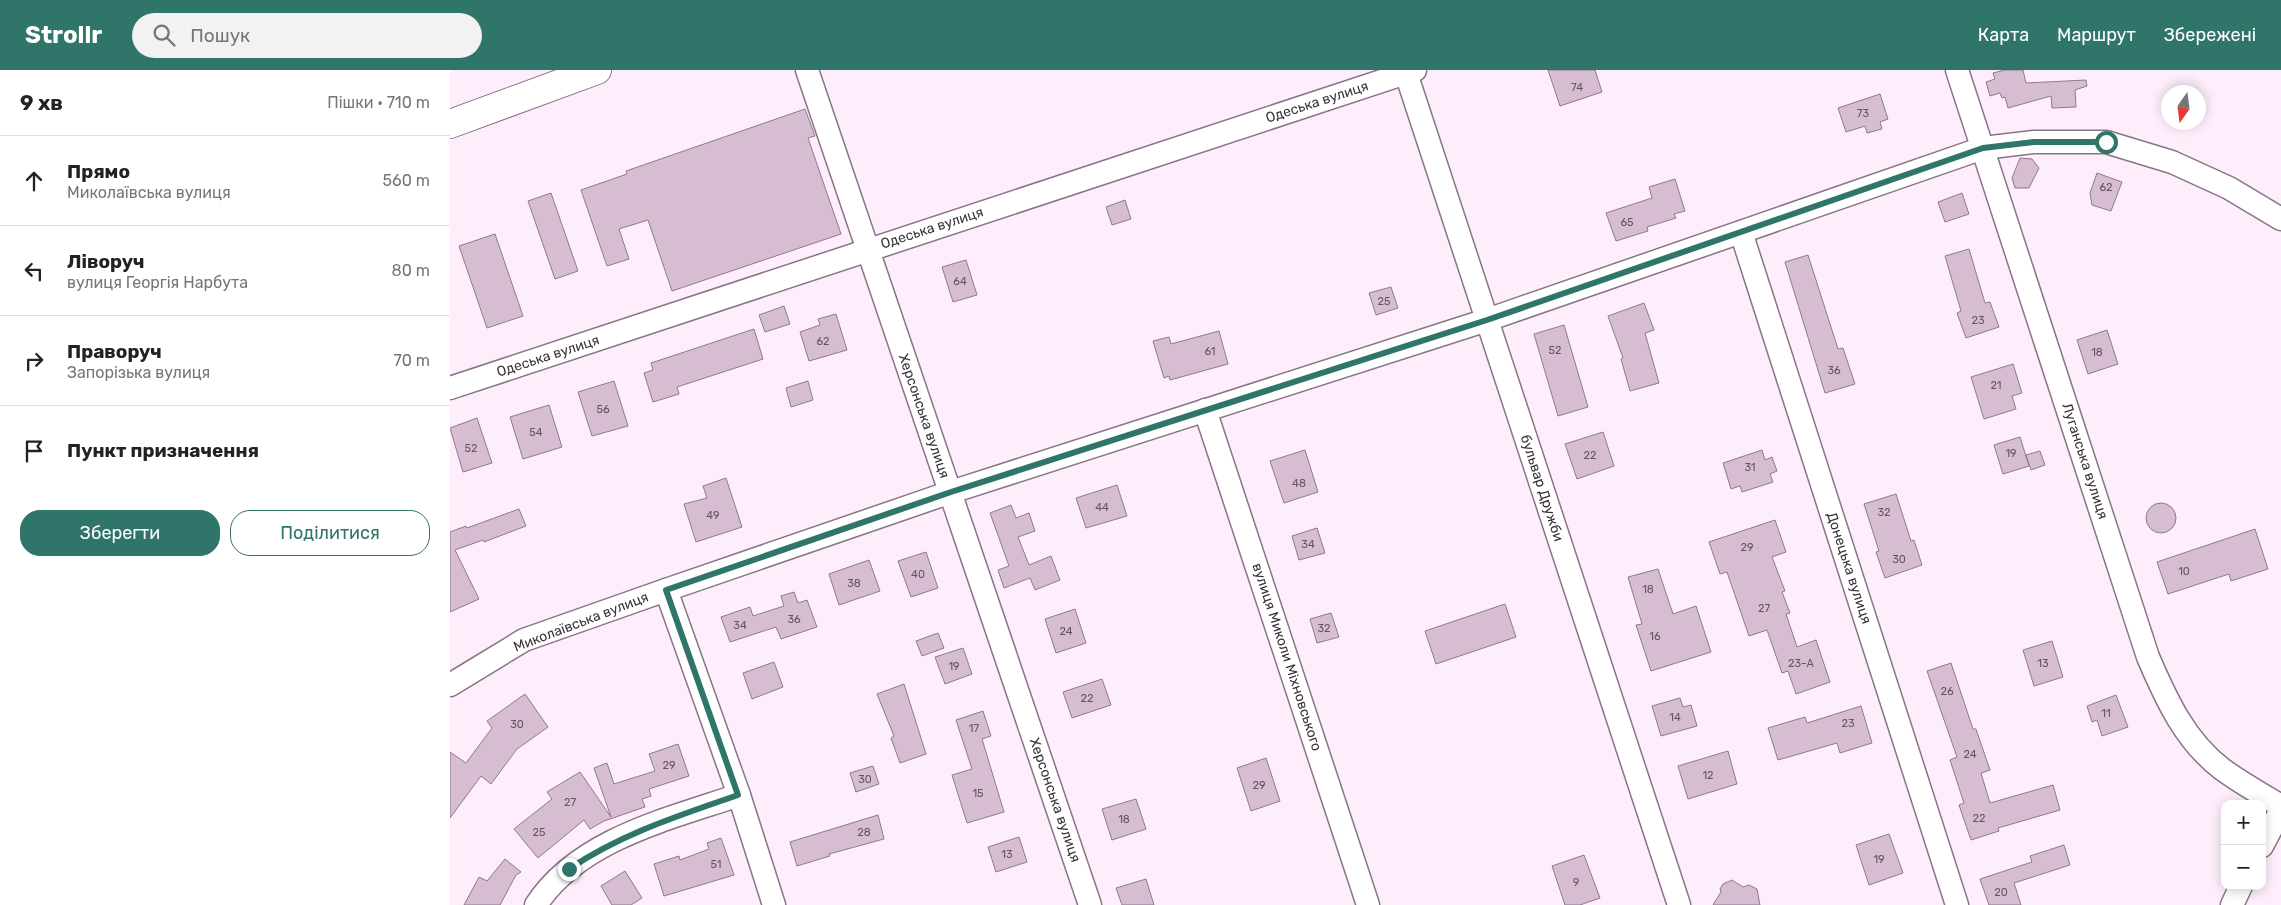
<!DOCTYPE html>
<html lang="uk">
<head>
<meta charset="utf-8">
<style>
	:root { --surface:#fff; --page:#f2f2f2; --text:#222; --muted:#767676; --line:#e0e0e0; --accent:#2f7569 }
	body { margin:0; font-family:Rubik,sans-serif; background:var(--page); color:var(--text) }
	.controls { position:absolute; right:15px; bottom:15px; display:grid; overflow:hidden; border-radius:10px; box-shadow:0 2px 12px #0003 }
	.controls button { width:45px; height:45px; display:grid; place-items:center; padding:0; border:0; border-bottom:1px solid var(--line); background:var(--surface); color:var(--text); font:25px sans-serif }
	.compass { position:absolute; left:1711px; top:15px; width:45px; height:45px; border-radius:50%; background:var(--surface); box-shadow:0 2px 12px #0003; rotate:194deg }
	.stop { position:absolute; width:15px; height:15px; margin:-11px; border:4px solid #2f7569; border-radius:50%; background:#fff }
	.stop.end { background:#2f7569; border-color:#fff; box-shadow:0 1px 5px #0008 }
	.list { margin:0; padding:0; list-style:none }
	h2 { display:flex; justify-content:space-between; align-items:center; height:65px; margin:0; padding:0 20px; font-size:21px }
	h2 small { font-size:16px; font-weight:400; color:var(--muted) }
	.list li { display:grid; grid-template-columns:32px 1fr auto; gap:15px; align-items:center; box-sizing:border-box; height:90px; padding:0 20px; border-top:1px solid var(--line) }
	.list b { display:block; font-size:19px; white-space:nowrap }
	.list p { margin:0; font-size:16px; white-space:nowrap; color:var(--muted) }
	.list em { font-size:16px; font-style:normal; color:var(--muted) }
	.actions { display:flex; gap:10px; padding:15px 20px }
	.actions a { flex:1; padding:11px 0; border:1px solid var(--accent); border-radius:20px; text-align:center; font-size:18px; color:var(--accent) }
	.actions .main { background:var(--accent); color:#fff }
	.icon { flex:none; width:28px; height:28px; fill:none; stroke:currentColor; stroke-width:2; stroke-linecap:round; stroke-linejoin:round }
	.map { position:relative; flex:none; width:1831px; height:835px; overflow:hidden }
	header { display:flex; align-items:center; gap:30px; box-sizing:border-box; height:70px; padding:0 25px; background:var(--accent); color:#fff }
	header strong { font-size:24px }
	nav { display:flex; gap:28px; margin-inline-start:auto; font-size:18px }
	.search { width:350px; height:45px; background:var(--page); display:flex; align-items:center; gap:12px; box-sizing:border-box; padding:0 18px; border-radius:28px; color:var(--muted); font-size:19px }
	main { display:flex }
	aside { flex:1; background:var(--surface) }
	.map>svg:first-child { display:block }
</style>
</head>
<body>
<header>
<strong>Strollr</strong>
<div class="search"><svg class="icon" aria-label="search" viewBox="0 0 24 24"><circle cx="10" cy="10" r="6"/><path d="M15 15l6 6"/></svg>Пошук</div>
<nav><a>Карта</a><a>Маршрут</a><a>Збережені</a></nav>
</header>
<main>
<aside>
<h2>9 хв<small>Пішки · 710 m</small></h2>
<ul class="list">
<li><svg class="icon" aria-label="ahead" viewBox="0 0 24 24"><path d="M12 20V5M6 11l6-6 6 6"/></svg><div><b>Прямо</b><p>Миколаївська вулиця</p></div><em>560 m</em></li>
<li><svg class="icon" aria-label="left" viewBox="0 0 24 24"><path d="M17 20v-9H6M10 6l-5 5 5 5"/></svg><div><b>Ліворуч</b><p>вулиця Георгія Нарбута</p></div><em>80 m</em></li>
<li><svg class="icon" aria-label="right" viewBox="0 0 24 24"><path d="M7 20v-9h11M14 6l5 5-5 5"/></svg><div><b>Праворуч</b><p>Запорізька вулиця</p></div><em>70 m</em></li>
<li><svg class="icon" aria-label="arrive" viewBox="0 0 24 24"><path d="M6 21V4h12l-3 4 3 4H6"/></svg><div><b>Пункт призначення</b></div></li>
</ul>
<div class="actions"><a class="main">Зберегти</a><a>Поділитися</a></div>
</aside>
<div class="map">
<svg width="1831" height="835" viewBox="0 0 1831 835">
	<rect width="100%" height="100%" fill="#feeefc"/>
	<!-- building -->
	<g fill="#d6bdd2" stroke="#8f798c">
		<path d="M1098,0H1145L1152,22L1110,36Z"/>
		<path d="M1555,0H1573L1576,13L1636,10L1637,16L1625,20L1626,37L1602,38L1601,26L1558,38L1555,27L1552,28L1550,23L1540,26L1536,12L1545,9L1543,3Z"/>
		<path d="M1430,24L1438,49L1430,52L1432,59L1417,63L1415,56L1396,62L1388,38Z"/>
		<path d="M355,39L365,66L358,68L391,164L222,221L198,150L169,159L179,189L157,196L131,120L177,104L176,101Z"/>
		<path d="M1570,88L1582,89L1589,98L1579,118H1565L1562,108Z"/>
		<path d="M1647,103L1672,112L1661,141L1642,135L1640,123Z"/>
		<path d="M1225,109L1235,141L1224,144L1226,148L1197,157L1198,161L1166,171L1156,143L1202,128L1199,117Z"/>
		<path d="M101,123L128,201L105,209L78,131Z"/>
		<path d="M1512,123L1519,144L1495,152L1488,132Z"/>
		<path d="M675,130L681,149L662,155L656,137Z"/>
		<path d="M45,164L73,246L37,258L9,176Z"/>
		<path d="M1519,179L1535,233L1540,232L1549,257L1516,268L1507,243L1511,241L1495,186Z"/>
		<path d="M1358,185L1388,279L1393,278L1405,314L1375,323L1335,192Z"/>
		<path d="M516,190L527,225L503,232L492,197Z"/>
		<path d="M941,217L948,238L926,245L919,223Z"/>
		<path d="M1194,233L1204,260L1195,263L1209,313L1180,321L1171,289L1173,288L1158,246Z"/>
		<path d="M334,236L340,254L315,262L309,245Z"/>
		<path d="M386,244L397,280L359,291L350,262L370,255L368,249Z"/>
		<path d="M1114,255L1138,337L1108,346L1084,264Z"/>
		<path d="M304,259L313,289L227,317L229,324L203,332L194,303L203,300L201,293Z"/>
		<path d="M1657,260L1668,294L1638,304L1627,270Z"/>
		<path d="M769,261L778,294L720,310L719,306L714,308L703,271L719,267L721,274Z"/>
		<path d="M1563,294L1572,323L1562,326L1566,339L1534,349L1521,307Z"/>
		<path d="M164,311L178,356L142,366L128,322Z"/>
		<path d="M358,311L363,330L341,337L336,318Z"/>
		<path d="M99,335L112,377L73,389L60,347Z"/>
		<path d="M27,348L42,393L13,402L0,358Z"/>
		<path d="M1153,362L1164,396L1127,409L1115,374Z"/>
		<path d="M1570,367L1579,396L1553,404L1544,375Z"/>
		<path d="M855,380L868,422L834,433L820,391Z"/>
		<path d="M1312,380L1315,390L1322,387L1327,401L1320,404L1323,412L1292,422L1290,416L1281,419L1273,393Z"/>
		<path d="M1590,381L1595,395L1581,400L1576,385Z"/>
		<path d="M276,408L292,457L246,472L234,434L257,428L253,416Z"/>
		<path d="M667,415L677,446L636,458L626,428Z"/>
		<path d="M1446,424L1461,471L1464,470L1472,495L1435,508L1426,482L1429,481L1414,434Z"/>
		<circle cx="1711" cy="448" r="15"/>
		<path d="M561,435L566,448L579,443L585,461L568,467L579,495L601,486L610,510L585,520L580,508L554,518L548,500L559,496L540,443Z"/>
		<path d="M69,439L76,456L34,472L33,470L5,480L29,529L0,542V462L16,456L17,458Z"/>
		<path d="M1325,450L1336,482L1322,487L1335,521L1332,522L1340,543L1336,544L1347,577L1366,570L1380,612L1346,624L1338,601L1332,603L1317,560L1299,566L1277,502L1270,504L1259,472Z"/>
		<path d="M867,458L875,483L849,490L842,466Z"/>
		<path d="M1805,459L1818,499L1781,511L1779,504L1718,524L1707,492Z"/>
		<path d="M476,482L488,518L461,527L448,491Z"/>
		<path d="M419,490L430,521L389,535L379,504Z"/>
		<path d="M1208,499L1223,544L1246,536L1261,582L1201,601L1186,555L1192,554L1178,507Z"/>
		<path d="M344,522L348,533L357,530L367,557L331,569L326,557L280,572L271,547L300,537L303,546L334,536L331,526Z"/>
		<path d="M1055,534L1066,567L986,594L975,561Z"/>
		<path d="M625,539L636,573L606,583L595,549Z"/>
		<path d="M881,543L889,567L867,573L860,549Z"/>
		<path d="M488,563L494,578L472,586L466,571Z"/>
		<path d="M1602,571L1613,607L1584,616L1573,580Z"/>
		<path d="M513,578L522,604L495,614L485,587Z"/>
		<path d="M324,592L333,617L302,629L293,603Z"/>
		<path d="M1501,593L1523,659H1526L1540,700L1531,703L1540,733L1603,715L1610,740L1548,758L1549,761L1521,770L1509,735L1514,733L1500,690L1507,687L1477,601Z"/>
		<path d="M652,609L661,635L622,648L613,622Z"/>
		<path d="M454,614L476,684L450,693L441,668L444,666L427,624Z"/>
		<path d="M75,624L98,657L67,679L41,714L31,706L0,748V682L16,693L42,658L37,651Z"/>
		<path d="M1666,625L1678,657L1652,666L1647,650L1642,652L1637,636Z"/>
		<path d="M1230,628L1233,637L1241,635L1247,656L1211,666L1202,636Z"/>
		<path d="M1411,636L1422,673L1390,683L1387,673L1328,690L1318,658L1355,647L1357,653Z"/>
		<path d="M533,641L541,666L532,669L554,742L517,753L502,705L522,699L506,650Z"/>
		<path d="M228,674L239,706L199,719L201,726L192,729L195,737L154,751L140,759L134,750L88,788L64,759L102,729L97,722L130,702L161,747L144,698L157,693L164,714L205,701L199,684Z"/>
		<path d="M1278,681L1287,714L1238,729L1228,696Z"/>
		<path d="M816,688L830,731L801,741L787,698Z"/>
		<path d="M423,696L429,714L406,722L400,703Z"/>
		<path d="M686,729L696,759L662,770L652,739Z"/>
		<path d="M428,745L434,769L379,784L380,786L347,796L340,772Z"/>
		<path d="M1439,764L1453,803L1419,815L1406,775Z"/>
		<path d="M569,767L577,792L546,802L538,777Z"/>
		<path d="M271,768L284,805L214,826L204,794L229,786L230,790L259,779L257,773Z"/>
		<path d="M1614,775L1620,795L1564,813L1571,835H1539L1530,809L1582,792L1580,786Z"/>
		<path d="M1134,785L1150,828L1130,835H1115L1102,796Z"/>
		<path d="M55,789L71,802L66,805L50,835H14L29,807L37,811Z"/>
		<path d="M175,801L192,828L181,835H162L151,816Z"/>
		<path d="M696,809L704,835H672L666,818Z"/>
		<path d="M1282,810L1293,817L1299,815L1307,819L1310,835H1263L1271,822L1270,819L1273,814Z"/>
	</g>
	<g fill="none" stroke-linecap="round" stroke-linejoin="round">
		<!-- street casing -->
		<g stroke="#8a7387" stroke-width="25">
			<g id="street">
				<path d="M357,0L640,835"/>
				<path d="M955,0L1229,835"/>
				<path d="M1507,0L1698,587C1716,629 1735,671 1772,699C1791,713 1811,724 1831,736"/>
				<path d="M1291,162L1507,835"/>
				<path d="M0,318L965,0"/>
				<path d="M755,340L918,835"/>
				<path d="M216,520L289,725L324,835"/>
				<path d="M0,615L74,570L216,520L501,422L1037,250L1533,78L1584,72H1656L1722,92L1779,118L1831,149"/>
				<path d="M1812,776L1831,740"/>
				<path d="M86,835C129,769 219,749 289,725"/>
				<path d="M1782,835L1791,816"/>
			</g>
		</g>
		<!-- secondary casing -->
		<g stroke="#8a7387" stroke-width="30">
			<path id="secondary" d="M0,54L147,0"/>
		</g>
		<!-- street -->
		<use href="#street" stroke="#fff" stroke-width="22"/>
		<!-- secondary -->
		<use href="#secondary" stroke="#fff" stroke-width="28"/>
	</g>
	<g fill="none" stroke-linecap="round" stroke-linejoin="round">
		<!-- route -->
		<path stroke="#2f7569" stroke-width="6" d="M119,799C173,763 228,746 288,725L216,520L501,422L1037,250L1533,78L1584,72H1656"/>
	</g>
	<g text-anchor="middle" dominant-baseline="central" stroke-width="5" stroke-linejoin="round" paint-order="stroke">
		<!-- number labels -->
		<g font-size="11" fill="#625561">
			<text x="1127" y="17">74</text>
			<text x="1413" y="43">73</text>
			<text x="1656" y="117">62</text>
			<text x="1177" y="152">65</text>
			<text x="510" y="211">64</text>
			<text x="934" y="231">25</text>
			<text x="1528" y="250">23</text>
			<text x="373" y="271">62</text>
			<text x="1105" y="280">52</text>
			<text x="760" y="281">61</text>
			<text x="1647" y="282">18</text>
			<text x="1384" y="300">36</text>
			<text x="1546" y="315">21</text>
			<text x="153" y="339">56</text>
			<text x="86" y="362">54</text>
			<text x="21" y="378">52</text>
			<text x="1561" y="383">19</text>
			<text x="1140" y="385">22</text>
			<text x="1300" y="397">31</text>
			<text x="849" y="413">48</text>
			<text x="652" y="437">44</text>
			<text x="1434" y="442">32</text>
			<text x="263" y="445">49</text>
			<text x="858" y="474">34</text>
			<text x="1297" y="477">29</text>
			<text x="1449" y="489">30</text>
			<text x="1734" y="501">10</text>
			<text x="468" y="504">40</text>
			<text x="404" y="513">38</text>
			<text x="1198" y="519">18</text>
			<text x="1314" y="538">27</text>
			<text x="344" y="549">36</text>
			<text x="290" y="555">34</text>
			<text x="874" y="558">32</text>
			<text x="616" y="561">24</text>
			<text x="1205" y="566">16</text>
			<text x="1351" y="593">23-А</text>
			<text x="1593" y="593">13</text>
			<text x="504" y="596">19</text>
			<text x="1497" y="621">26</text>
			<text x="637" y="628">22</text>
			<text x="1656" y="643">11</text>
			<text x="1225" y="647">14</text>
			<text x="1398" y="653">23</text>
			<text x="67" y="654">30</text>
			<text x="524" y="658">17</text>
			<text x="1520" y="684">24</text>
			<text x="219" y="695">29</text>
			<text x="1258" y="705">12</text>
			<text x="415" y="709">30</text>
			<text x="809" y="715">29</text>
			<text x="528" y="723">15</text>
			<text x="120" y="732">27</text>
			<text x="1529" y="748">22</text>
			<text x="674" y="749">18</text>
			<text x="89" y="762">25</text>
			<text x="414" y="762">28</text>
			<text x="557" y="784">13</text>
			<text x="1429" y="789">19</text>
			<text x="266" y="794">51</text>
			<text x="1126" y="812">9</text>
			<text x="1551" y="822">20</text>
		</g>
		<!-- street labels -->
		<g font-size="14" fill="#3c323b" stroke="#fff">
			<text transform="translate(867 32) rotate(-18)">Одеська вулиця</text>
			<text transform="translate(482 158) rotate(-18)">Одеська вулиця</text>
			<text transform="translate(98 286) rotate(-18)">Одеська вулиця</text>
			<text transform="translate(474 346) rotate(71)">Херсонська вулиця</text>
			<text transform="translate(1635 391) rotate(72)">Луганська вулиця</text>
			<text transform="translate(1092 418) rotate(72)">бульвар Дружби</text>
			<text transform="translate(1399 498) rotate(72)">Донецька вулиця</text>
			<text transform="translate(131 552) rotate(-21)">Миколаївська вулиця</text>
			<text transform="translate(837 587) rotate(72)">вулиця Миколи Міхновського</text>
			<text transform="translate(605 730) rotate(71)">Херсонська вулиця</text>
		</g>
	</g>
</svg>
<div class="controls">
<button>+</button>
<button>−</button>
</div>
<svg class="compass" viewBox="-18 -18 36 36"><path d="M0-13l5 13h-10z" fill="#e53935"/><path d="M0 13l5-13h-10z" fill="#767676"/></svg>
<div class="stop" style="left:1656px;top:72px"></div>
<div class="stop end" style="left:119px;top:799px"></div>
</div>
</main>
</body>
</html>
